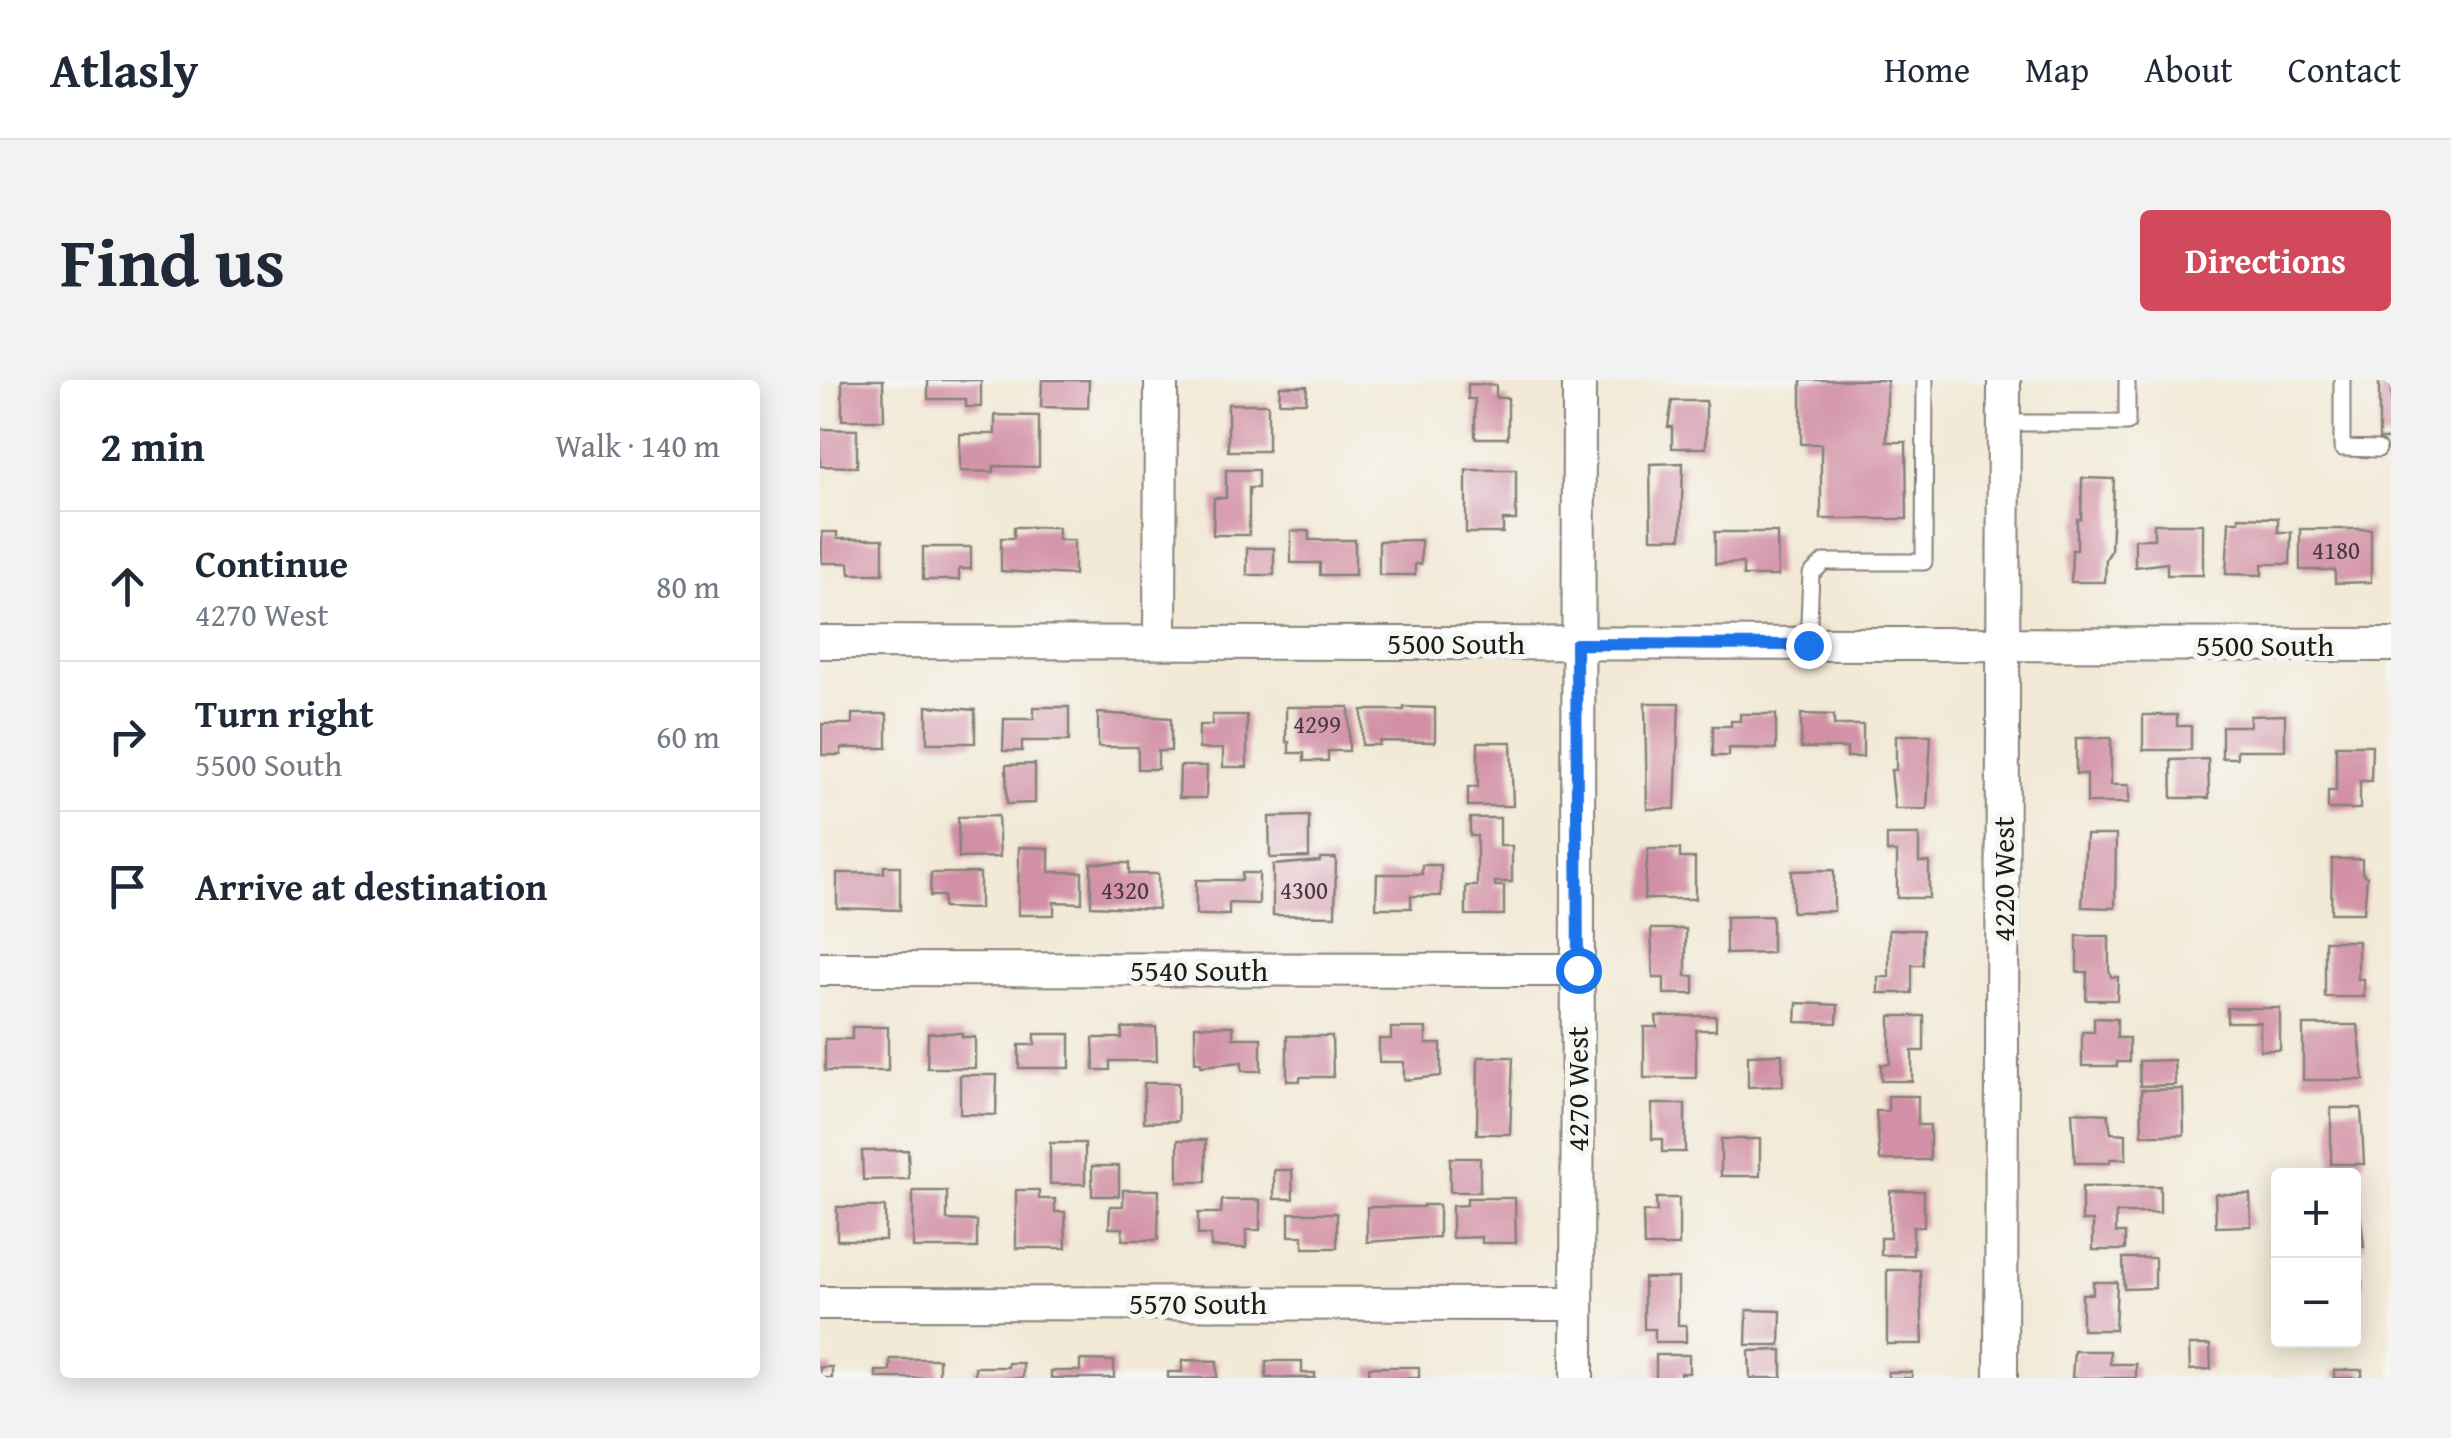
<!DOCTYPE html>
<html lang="en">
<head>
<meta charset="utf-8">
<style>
	:root { --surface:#fff; --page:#f2f2f3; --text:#1f2937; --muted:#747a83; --line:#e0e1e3; --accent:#d1495b }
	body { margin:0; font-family:"Gentium Book Plus",serif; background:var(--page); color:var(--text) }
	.controls { position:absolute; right:30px; bottom:30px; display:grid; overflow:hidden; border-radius:10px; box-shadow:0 5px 25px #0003 }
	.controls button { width:90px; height:90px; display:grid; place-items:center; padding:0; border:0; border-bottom:2px solid var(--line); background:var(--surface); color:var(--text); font:50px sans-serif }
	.stop { position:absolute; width:30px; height:30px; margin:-22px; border:8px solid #1a73e8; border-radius:50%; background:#fff }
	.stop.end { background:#1a73e8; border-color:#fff; box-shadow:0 2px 10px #0008 }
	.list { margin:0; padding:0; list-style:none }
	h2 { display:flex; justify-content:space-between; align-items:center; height:130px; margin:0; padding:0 40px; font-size:42px }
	h2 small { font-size:32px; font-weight:400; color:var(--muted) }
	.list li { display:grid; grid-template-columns:65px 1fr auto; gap:30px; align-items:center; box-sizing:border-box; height:150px; padding:0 40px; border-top:2px solid var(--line) }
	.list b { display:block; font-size:38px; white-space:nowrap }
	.list p { margin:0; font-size:32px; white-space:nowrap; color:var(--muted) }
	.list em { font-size:32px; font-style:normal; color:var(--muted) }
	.icon { flex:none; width:55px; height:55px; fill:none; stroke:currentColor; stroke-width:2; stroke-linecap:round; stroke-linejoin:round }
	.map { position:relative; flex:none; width:1571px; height:998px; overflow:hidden; border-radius:10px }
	header { display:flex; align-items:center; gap:60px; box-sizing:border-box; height:140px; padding:0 50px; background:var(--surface); border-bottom:2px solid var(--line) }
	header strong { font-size:48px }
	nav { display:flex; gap:55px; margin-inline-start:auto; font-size:35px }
	.intro { display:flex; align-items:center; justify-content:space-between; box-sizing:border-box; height:240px; padding:0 60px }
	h1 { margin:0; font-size:70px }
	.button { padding:25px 45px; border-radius:10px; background:var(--accent); color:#fff; font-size:35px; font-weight:700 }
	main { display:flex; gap:60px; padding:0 60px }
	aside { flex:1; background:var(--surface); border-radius:10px; box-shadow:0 5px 25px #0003 }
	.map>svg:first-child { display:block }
</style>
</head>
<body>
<header>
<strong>Atlasly</strong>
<nav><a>Home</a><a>Map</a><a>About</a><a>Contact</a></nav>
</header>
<div class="intro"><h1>Find us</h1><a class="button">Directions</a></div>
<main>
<aside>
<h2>2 min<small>Walk · 140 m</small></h2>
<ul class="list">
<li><svg class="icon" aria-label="ahead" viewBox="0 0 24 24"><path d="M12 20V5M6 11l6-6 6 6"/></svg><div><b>Continue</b><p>4270 West</p></div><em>80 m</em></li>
<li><svg class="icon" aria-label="right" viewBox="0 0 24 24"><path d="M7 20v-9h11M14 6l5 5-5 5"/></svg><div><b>Turn right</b><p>5500 South</p></div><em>60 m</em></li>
<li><svg class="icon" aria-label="arrive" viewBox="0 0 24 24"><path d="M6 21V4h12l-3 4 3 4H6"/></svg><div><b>Arrive at destination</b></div></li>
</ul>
</aside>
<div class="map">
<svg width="1571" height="998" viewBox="0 0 1571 998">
	<rect width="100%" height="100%" fill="#f6f6f2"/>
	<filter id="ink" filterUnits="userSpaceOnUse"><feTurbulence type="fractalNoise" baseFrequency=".01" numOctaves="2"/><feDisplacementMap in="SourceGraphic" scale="20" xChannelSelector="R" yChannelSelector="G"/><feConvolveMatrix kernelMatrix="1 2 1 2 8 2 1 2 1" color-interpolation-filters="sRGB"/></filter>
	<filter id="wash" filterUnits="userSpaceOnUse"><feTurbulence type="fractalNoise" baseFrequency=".0048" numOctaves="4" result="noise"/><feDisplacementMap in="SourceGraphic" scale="40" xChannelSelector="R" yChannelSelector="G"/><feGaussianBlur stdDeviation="2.25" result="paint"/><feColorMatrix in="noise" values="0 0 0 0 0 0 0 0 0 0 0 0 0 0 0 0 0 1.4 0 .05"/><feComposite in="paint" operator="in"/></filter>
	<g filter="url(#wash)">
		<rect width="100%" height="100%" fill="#f2e9d6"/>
		<g id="blocks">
			<!-- building -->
			<g fill="#d290a6">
				<path d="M22,0H63L64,40H22Z"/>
				<path d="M108,0H161V27H146V19H108Z"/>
				<path d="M222,0H269L268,28L221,27Z"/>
				<path d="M981,0H1067V62H1086L1087,139H1001V64H981Z"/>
				<rect x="1559" y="0" width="12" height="59"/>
				<path d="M648,4L676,5V18H688V58H655V19H648Z"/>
				<path d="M460,6H487L486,22H459Z"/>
				<path d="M852,21H886V68H852V47H848Z"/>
				<rect x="408" y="24" width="40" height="47"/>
				<path d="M175,35L219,36V87L174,86V92L140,91V54H175Z"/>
				<path d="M0,49L37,50V87L0,86Z"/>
				<path d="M863,83L861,158H831L830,84Z"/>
				<path d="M406,90H438V108H429V155H393L394,118H406Z"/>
				<path d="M646,90H696V140H683V153H646Z"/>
				<path d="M1262,98L1294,99L1291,171L1286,179L1285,202H1251L1252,170H1257V139H1261Z"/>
				<path d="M1419,137L1458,138V152H1471L1470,184H1442V195L1406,194L1409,141H1419Z"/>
				<path d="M1334,144H1383V195H1347V183L1315,187V159H1334Z"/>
				<path d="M194,147H238V160H254V195L181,191V158H194Z"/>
				<path d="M1480,149H1551V202L1515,203V190H1480Z"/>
				<path d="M471,151H489V160H535V195H500V183H471Z"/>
				<path d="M2,152H17V159H63V194H30L29,183H2Z"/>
				<path d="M895,152H957L958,196H923V183L895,184Z"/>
				<path d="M601,160V184H595V195H559V161Z"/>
				<path d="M103,167H151V189H139V200H103Z"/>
				<rect x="427" y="168" width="27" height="27"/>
				<path d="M825,323H859L855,429H827Z"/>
				<path d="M107,326L155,330V363H107Z"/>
				<path d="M214,327H249V361H202V371H183L184,339H214Z"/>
				<path d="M466,327H529V371H508V381H484V373H469V362H466Z"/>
				<path d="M584,327L615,328V362L559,361V365H542V330H584Z"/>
				<path d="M278,333L351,338V371H338V389H318V367H278Z"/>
				<path d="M32,334H67V368H21V375H2V344H32Z"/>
				<path d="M920,334H956V369L909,368V376H893V346H911V341H920Z"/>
				<path d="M981,334L1014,335V345H1043V377H1027V368H981Z"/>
				<path d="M392,335H427V387H403V369H379V345H392Z"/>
				<path d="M1323,335H1357V346H1371V370H1323Z"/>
				<path d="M1465,335V370H1417V378H1402V346H1430V336Z"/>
				<path d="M1076,355H1111L1107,429H1075L1071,390H1076Z"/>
				<path d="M1256,358H1291V405H1309V423H1267V394H1256Z"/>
				<path d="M658,362H691L693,426H648V407H658Z"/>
				<path d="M1516,365H1552L1551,401H1540V429H1508V411H1516Z"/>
				<path d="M1388,379L1389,418H1352L1351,380Z"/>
				<path d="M215,384V423L187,424L186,385Z"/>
				<path d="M360,386H387L386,418H359Z"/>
				<path d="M178,436L180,477L139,478L138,437Z"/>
				<path d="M489,436V477L450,478L449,437Z"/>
				<path d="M650,438H680V466H692V502H675V506H684V535H646V506H657V456H650Z"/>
				<path d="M1067,455H1099V482H1109V518H1077V472H1067Z"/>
				<path d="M1266,455H1296L1295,528L1262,527Z"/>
				<path d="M199,467L229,468V492H262V523L234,522V535H198Z"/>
				<path d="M828,469H860V478H875V519H824Z"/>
				<path d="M500,478H516L515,536L453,535V485L500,481Z"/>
				<path d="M1512,479H1542V493L1547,497L1544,533H1511Z"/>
				<path d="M271,483H309V494H338V529L271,526Z"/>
				<path d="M602,485H621V516H591V528H556L557,494H602Z"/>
				<path d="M64,486H80V530L17,528V493H64Z"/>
				<path d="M1014,490V531L972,532V491Z"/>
				<path d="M111,493H160V529L123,528V516H110Z"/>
				<path d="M422,493H439V524L409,523V535H376V500H422Z"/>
				<path d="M952,536V573L906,574V537Z"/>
				<path d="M831,549H866V596H874V614H844V598H833Z"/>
				<path d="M1069,550H1103V585H1092V613H1058V597H1069Z"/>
				<path d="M1257,556H1289V590L1291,597H1298L1297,620H1266L1267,592H1257Z"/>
				<path d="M1505,561H1538V599H1544V617H1505Z"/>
				<path d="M977,623L1018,625L1017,643L976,642Z"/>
				<path d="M1407,628H1460V670H1440V642H1407Z"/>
				<path d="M836,636H896V650H876V698H824V647H837Z"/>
				<path d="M1070,636H1104V671H1092V701H1061V684H1070Z"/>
				<path d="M1274,638L1297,639V658H1309V682H1297V686H1262V652H1274Z"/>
				<path d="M1483,645H1538L1544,700H1483Z"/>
				<path d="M375,646H413V658H441V691H422V682L381,686V682H375Z"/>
				<path d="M32,647H68V691H5V659H32Z"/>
				<path d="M336,647L337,681H290V690H274L273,658H302V648Z"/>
				<path d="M571,648H606V664H621V696L584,700V682H559V659H571Z"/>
				<path d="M108,653H142V657H155V688H107Z"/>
				<path d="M215,654H250V688H199V665H215Z"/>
				<path d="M467,656H512L513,697H480V701H467Z"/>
				<path d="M962,674L963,706L928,707V675Z"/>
				<path d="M658,677H693L690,754H657Z"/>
				<path d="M1354,680L1355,705L1320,706L1319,681Z"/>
				<path d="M140,695H177L176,735L140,734Z"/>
				<path d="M324,703H358V741L324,742Z"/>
				<path d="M1363,709L1364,755H1322L1321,710Z"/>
				<path d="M1068,716H1098V745H1110V780H1060L1056,731H1068Z"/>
				<path d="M832,724H865V772H842V759H832Z"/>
				<path d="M1511,728H1541L1544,784H1511Z"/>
				<path d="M1252,732L1288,734L1291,753L1306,754V779H1290V783H1255Z"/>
				<rect x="901" y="759" width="39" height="37"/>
				<rect x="358" y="760" width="28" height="42"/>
				<rect x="230" y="763" width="35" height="41"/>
				<path d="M88,770L89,799L43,800L42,771Z"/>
				<rect x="630" y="778" width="30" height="34"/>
				<rect x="272" y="786" width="27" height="30"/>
				<path d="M454,790H472L473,819H454Z"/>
				<path d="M1340,806V833H1296V853H1305V870H1273V841H1262V807Z"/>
				<path d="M196,810H219V819H235V832H245L246,868H196Z"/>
				<path d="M303,810H339L338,860H302L303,848H289L290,826H303Z"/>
				<path d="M93,811H127V840L157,841V868H93Z"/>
				<path d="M1070,811H1104V847H1093V875H1061V858H1070Z"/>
				<path d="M1534,812H1538L1544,867H1534Z"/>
				<path d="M1395,814H1430L1431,846L1396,847Z"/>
				<path d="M647,818H695L696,863H662V857L632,858V826L647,825Z"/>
				<path d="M836,818H859V866H824L823,832H837Z"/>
				<path d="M402,820H440V850H426V868L391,867V855H378V833H401Z"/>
				<path d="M603,825H619V857L547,862V827H603Z"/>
				<rect x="17" y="827" width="48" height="33"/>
				<path d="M469,833H517V868H483V856H469Z"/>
				<path d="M1303,878H1335V908L1304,909Z"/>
				<path d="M1067,890H1100L1103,964H1067Z"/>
				<rect x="1534" y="895" width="8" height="16"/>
				<path d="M824,898H858V945H866V962H835V949H824Z"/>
				<path d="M1273,902H1297L1295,950H1262V914H1273Z"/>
				<path d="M927,930L961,931L960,965H926Z"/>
				<path d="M1369,965H1390L1391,989L1370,990Z"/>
				<path d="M962,970V998H930L929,971Z"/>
				<path d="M1254,971H1290V984H1316V998H1252Z"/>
				<path d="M836,975H869V993H860V998H836Z"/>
				<path d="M70,979H119V998H56V991H70Z"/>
				<path d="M260,980L294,981V998H231V991H260Z"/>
				<path d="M362,980L397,981V998H348V992H362Z"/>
				<path d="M446,981H482V993H495V998H446Z"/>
				<path d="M188,983H203V998H155V987H188Z"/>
				<rect x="0" y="987" width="12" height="11"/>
				<rect x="549" y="987" width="50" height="11"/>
				<rect x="1514" y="990" width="28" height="8"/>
				<rect x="1068" y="992" width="24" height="6"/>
			</g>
		</g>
	</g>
	<g filter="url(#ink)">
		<use href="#blocks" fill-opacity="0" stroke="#878279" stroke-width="2.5"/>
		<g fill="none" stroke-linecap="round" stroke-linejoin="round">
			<!-- lane casing -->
			<g stroke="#878279" stroke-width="19">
				<g id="lane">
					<path d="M1522,0V68L1558,69"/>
					<path d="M1184,43H1307V0"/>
					<path d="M988,265L991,194L1004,182H1104L1105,0"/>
				</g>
			</g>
			<!-- street casing -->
			<g stroke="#878279" stroke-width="36">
				<g id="street">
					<path d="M0,262L1571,265"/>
					<path d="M340,262L341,0"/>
					<path d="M0,589L758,590"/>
					<path d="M0,923L757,924"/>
					<path d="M757,998L759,0"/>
					<path d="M1181,998L1184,0"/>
				</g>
			</g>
			<!-- lane -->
			<use href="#lane" stroke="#fff" stroke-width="15"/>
			<!-- street -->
			<use href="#street" stroke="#fff" stroke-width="32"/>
		</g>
	</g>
	<g fill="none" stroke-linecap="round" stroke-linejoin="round" filter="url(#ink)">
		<!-- route -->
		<path stroke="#1a73e8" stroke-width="12" d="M758,590L756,264L988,265"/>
	</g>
	<g text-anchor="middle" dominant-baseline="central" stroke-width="10" stroke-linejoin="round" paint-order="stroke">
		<!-- number labels -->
		<g font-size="25" fill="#4a393e">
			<text x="1516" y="170">4180</text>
			<text x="497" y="344">4299</text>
			<text x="305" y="510">4320</text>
			<text x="484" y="510">4300</text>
		</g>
		<!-- street labels -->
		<g font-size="30" fill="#1c1c1c" stroke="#f6f6f2">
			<text x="636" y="263">5500 South</text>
			<text x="1445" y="265">5500 South</text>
			<text transform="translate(1183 499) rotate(-90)">4220 West</text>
			<text x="379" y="590">5540 South</text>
			<text transform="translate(757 709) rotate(-90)">4270 West</text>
			<text x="378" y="923">5570 South</text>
		</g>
	</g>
</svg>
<div class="controls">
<button>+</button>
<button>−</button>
</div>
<div class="stop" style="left:758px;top:590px"></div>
<div class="stop end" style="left:988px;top:265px"></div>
</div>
</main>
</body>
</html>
